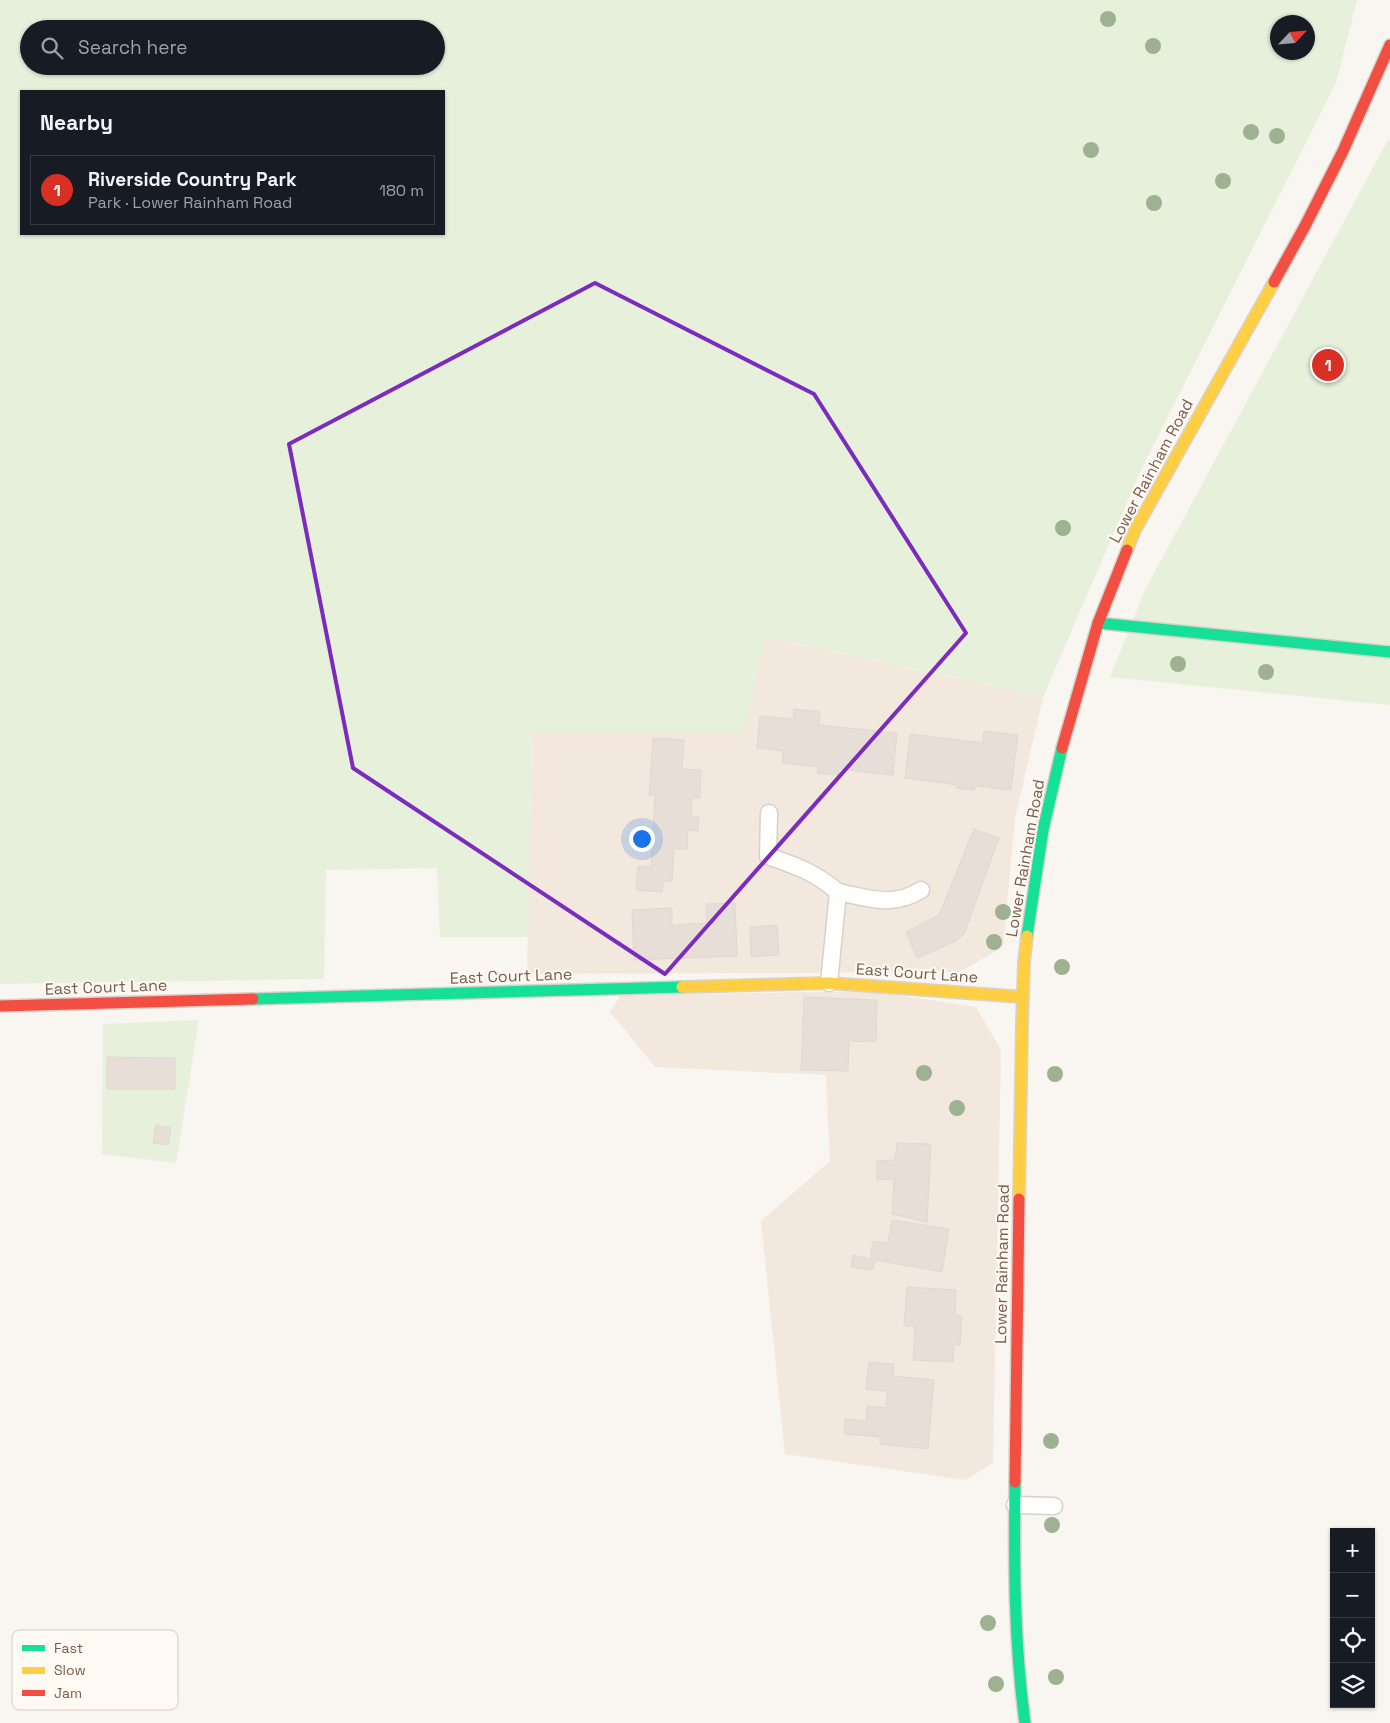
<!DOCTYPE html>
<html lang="en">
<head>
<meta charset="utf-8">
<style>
	:root { --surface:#171b24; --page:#242831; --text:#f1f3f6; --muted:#9ea1a6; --line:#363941; --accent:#d93025 }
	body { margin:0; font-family:"Space Grotesk",sans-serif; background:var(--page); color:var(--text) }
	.controls { position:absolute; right:15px; bottom:15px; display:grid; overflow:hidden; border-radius:0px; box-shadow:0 1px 4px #0004 }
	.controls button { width:45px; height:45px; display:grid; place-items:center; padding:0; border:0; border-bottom:1px solid var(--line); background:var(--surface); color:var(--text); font:25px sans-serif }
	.compass { position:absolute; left:1270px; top:15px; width:45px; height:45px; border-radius:50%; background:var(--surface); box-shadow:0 1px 4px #0004; rotate:64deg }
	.you { position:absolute; left:641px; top:838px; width:18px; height:18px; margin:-12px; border:4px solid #fff; border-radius:50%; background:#1a73e8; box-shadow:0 0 0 8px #1a73e833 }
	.badge { display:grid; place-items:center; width:32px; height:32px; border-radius:50%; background:var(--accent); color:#fff; font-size:16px; font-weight:700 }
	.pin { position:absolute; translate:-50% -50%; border:2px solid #fff; box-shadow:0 1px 5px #0006 }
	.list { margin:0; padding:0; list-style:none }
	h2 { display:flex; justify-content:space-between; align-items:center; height:65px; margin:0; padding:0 20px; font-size:21px }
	h2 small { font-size:16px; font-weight:400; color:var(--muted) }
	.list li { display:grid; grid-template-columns:32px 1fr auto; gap:15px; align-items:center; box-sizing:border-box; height:70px; margin:0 10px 10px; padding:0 10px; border:1px solid var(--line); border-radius:0px }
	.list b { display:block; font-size:19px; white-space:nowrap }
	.list p { margin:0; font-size:16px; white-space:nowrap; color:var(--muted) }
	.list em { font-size:16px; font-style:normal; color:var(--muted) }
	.icon { flex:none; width:28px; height:28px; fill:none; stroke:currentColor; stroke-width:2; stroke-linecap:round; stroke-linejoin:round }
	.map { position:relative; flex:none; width:1390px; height:1723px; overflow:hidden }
	.search { position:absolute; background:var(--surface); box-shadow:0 1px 4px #0004; left:20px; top:20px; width:425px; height:55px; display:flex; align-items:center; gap:12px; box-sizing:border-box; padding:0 18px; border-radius:28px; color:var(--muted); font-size:19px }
	.panel { position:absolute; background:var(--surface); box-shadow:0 1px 4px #0004; left:20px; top:90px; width:425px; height:145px; border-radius:0px }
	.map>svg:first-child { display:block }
</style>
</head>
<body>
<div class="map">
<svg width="1390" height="1723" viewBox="0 0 1390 1723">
	<rect width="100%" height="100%" fill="#f9f5f0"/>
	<!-- residential -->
	<g fill="#f2e8de">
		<path d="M765,637L1043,697L1015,818L1003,947L960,972L527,974L532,732H744Z"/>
		<path d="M871,991L976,1007L1001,1050L993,1463L965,1480L785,1454L761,1221L830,1161L826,1075L655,1067L610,1012L621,995Z"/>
	</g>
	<!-- green -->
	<g fill="#e7f0db" fill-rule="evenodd">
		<path d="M0,0H1357L1336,83L1141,470L1043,697L766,637L744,732H532L528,937H440L437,868L326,870L324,979L0,984ZM1278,22H1308V52H1278ZM29,29H436V66H29ZM444,91V234H21V91Z"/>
		<path d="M1388,140H1390V705L1110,677L1145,590Z"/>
		<path d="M199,1020L176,1163L102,1154L103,1024ZM108,1057L175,1058V1089H108ZM156,1125L171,1128L168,1145L154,1143Z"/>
	</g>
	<!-- building -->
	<g fill="#e6ded7" stroke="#e2d8d2">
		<path d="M794,709L820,712L819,725L897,733L893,775L839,769L838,775L817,773L818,767L782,763L783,751L757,748L760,716L793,719Z"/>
		<path d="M984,731L1018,735L1011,790L975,786L974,790L956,788L957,785L905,778L910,734L983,743Z"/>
		<path d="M653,738L684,740L682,769L701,770L700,798H692L691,816L699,817L698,831L688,830L687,849H674L672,881H663L662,892L636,890L638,866L651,867L655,795H649Z"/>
		<path d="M974,829L999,838L964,934L956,941L917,958L906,932L939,915Z"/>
		<path d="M735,903L737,956L634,960L632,910L672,908V925L707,923L706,904Z"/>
		<path d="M777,925L779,955L751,957L750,927Z"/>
		<path d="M804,997L877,1000L876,1042L849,1041L848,1071L801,1070Z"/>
		<path d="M107,1057L175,1058V1089H107Z"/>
		<path d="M156,1125L171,1128L168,1145L153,1143Z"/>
		<path d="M897,1143L931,1144L927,1222L892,1214L894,1179L877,1180V1161L895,1160Z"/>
		<path d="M892,1220L949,1229L942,1272L875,1260L873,1270L851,1267L853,1255L870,1259L873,1241L888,1243Z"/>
		<path d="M907,1287L956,1290L955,1315L962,1316L960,1345H954L953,1362L913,1360L915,1326H904Z"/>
		<path d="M869,1362L894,1364L893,1376L934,1380L928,1449L880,1444V1437L844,1434L845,1419L866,1421L867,1406L886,1408L887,1391L866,1389Z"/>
	</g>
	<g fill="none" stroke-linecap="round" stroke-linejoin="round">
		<!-- lane casing -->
		<g stroke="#d7d1cb" stroke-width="19">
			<g id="lane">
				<path d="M769,813L768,856C798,867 813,871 838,892"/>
				<path d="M829,983L838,892C869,898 892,908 921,890"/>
				<path d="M1015,1505L1054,1506"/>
			</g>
		</g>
		<!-- fast casing -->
		<g stroke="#d9d2cb" stroke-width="14">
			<g id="fast">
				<path d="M1098,623L1390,652"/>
				<path d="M1027,936L1043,830L1062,748"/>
				<path d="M253,999L682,987"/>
				<path d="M1015,1482C1014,1562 1014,1643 1025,1723"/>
			</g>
		</g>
		<!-- slow casing -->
		<g stroke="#d9d2cb" stroke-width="14">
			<g id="slow">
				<path d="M1127,550L1135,530L1274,282"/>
				<path d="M682,987L829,983L1023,997"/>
				<path d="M1019,1199L1022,1024L1024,963L1027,936"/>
			</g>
		</g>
		<!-- jam casing -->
		<g stroke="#d9d2cb" stroke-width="14">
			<g id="jam">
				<path d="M1274,282L1305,226L1343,151L1390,45"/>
				<path d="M1062,748L1098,623L1127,550"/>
				<path d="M0,1006L253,999"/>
				<path d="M1015,1482L1019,1199"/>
			</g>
		</g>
		<!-- lane -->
		<use href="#lane" stroke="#fefefd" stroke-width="16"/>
		<!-- fast -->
		<use href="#fast" stroke="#16e098" stroke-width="11"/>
		<!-- slow -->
		<use href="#slow" stroke="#ffcf43" stroke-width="11"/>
		<!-- jam -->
		<use href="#jam" stroke="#f24e42" stroke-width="11"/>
	</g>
	<!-- trees -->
	<g fill="#9eb190">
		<circle cx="1108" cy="19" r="8"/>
		<circle cx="1153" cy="46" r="8"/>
		<circle cx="1251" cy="132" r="8"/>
		<circle cx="1277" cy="136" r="8"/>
		<circle cx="1091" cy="150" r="8"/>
		<circle cx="1223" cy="181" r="8"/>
		<circle cx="1154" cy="203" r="8"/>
		<circle cx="1063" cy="528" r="8"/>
		<circle cx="1178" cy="664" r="8"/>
		<circle cx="1266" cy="672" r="8"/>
		<circle cx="1003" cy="912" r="8"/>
		<circle cx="994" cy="942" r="8"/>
		<circle cx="1062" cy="967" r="8"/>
		<circle cx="924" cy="1073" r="8"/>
		<circle cx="1055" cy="1074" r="8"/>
		<circle cx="957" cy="1108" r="8"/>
		<circle cx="1051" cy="1441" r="8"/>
		<circle cx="1052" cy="1525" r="8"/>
		<circle cx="988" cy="1623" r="8"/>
		<circle cx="1056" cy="1677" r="8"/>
		<circle cx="996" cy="1684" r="8"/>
	</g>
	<!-- marked area -->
	<path fill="none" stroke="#7b2cbf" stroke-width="4" stroke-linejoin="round" d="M595,283L814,394L966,633L665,974L353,768L289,444Z"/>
	<g text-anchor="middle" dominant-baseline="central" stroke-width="4" stroke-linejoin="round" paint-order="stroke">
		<!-- street labels -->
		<g font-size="16" fill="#7a5c4d" stroke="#fffaf3">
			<text transform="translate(1151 471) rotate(-62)">Lower Rainham Road</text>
			<text transform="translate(1025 858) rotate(-80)">Lower Rainham Road</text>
			<text transform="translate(917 973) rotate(4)">East Court Lane</text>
			<text transform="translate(511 976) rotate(-2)">East Court Lane</text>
			<text transform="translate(106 987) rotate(-2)">East Court Lane</text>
			<text transform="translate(1002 1264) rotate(-89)">Lower Rainham Road</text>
		</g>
	</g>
	<!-- legend -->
	<rect x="12" y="1630" width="166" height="80" rx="8" fill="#fffaf3" stroke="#d7cbc1" stroke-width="1"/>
	<rect x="22" y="1645" width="23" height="6" fill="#16e098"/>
	<rect x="22" y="1667" width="23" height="7" fill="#ffcf43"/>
	<rect x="22" y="1690" width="23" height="6" fill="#f24e42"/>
	<g font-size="14" fill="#7a5c4d">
		<text x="54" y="1653">Fast</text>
		<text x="54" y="1675">Slow</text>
		<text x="54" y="1698">Jam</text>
	</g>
</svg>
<div class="controls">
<button>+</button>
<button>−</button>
<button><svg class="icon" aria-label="locate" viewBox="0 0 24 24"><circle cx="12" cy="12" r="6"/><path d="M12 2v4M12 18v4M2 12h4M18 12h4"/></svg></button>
<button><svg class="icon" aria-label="layers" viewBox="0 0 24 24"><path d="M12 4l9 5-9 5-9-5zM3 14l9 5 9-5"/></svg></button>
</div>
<svg class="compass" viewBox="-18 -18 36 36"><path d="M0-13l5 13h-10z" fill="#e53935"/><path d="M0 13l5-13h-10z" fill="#9ea1a6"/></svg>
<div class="you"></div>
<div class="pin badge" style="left:1328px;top:365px">1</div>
<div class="search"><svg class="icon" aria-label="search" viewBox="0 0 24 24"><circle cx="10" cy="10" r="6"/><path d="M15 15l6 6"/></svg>Search here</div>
<section class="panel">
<h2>Nearby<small></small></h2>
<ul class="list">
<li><span class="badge">1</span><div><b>Riverside Country Park</b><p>Park · Lower Rainham Road</p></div><em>180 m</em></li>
</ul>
</section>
</div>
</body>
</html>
